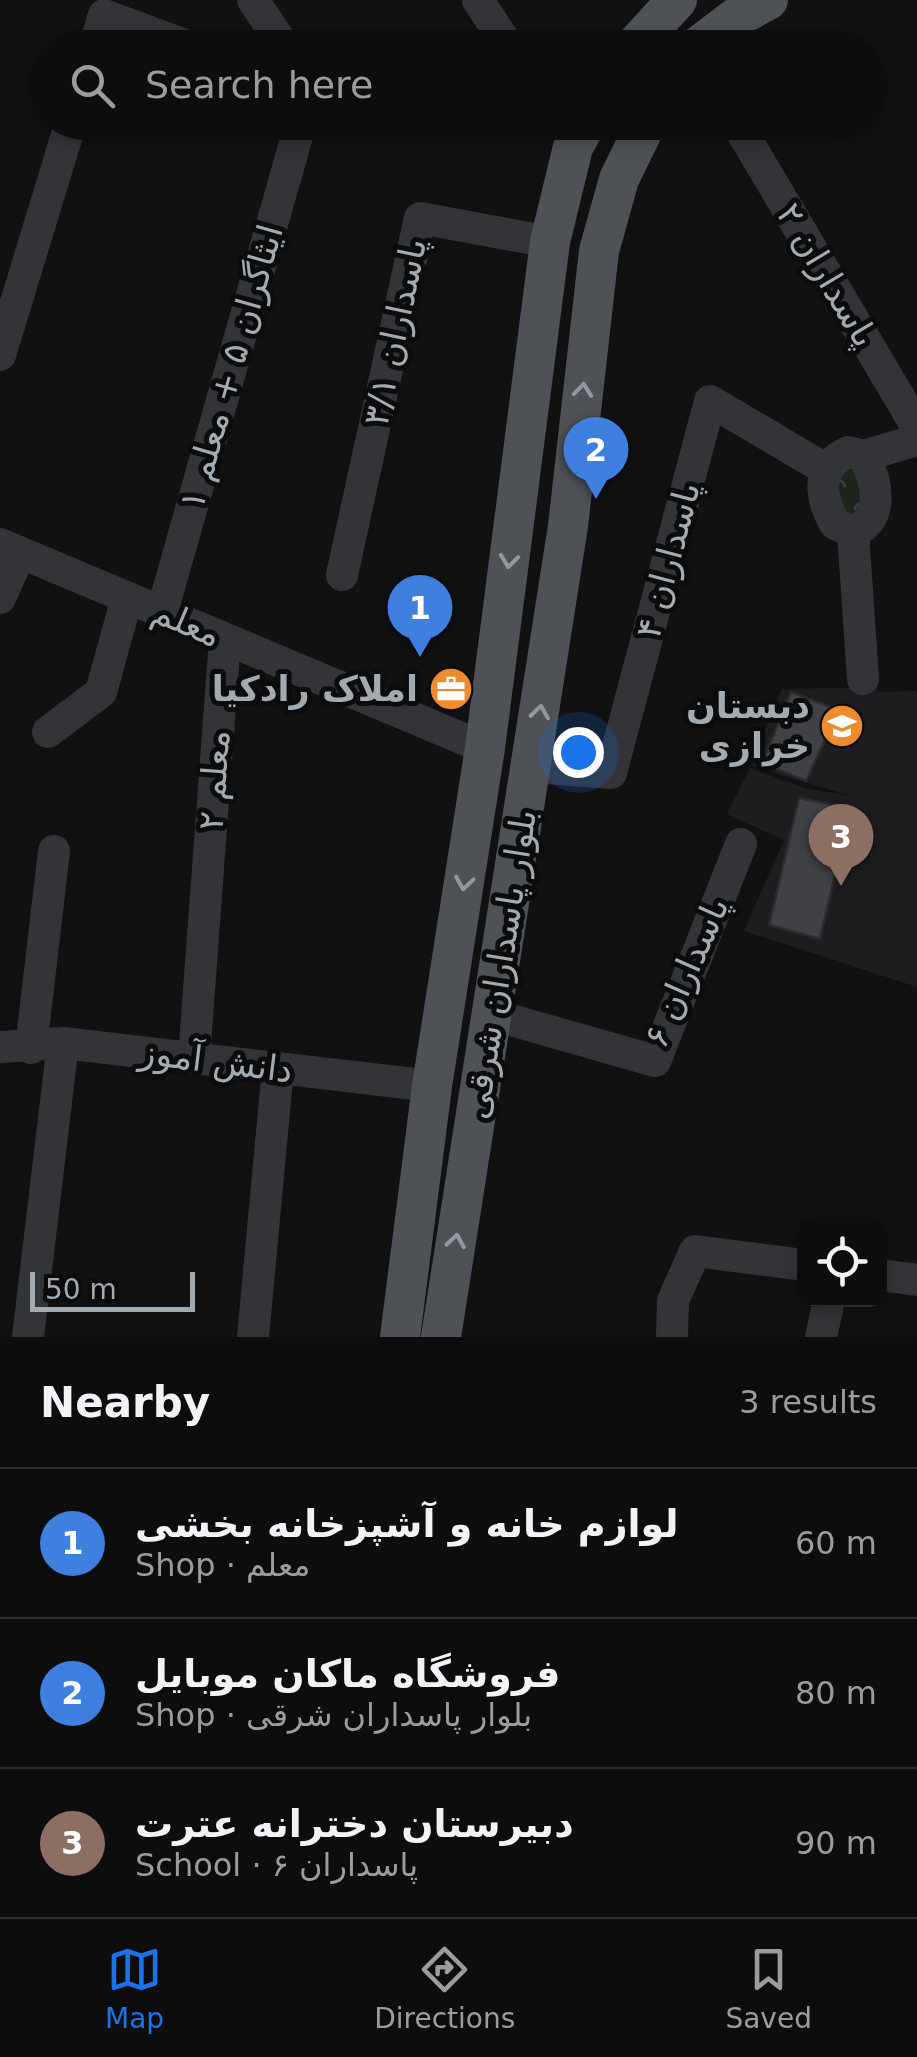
<!DOCTYPE html>
<html lang="en">
<head>
<meta charset="utf-8">
<style>
	:root { --surface:#0d0d0e; --page:#161617; --text:#f1f3f6; --muted:#9a9c9e; --line:#2d2d2e; --accent:#1a73e8 }
	body { margin:0; font-family:"DejaVu Sans","Noto Sans Arabic",sans-serif; background:var(--page); color:var(--text) }
	.controls { position:absolute; right:30px; bottom:30px; display:grid; overflow:hidden; border-radius:20px; box-shadow:0 5px 15px #0003 }
	.controls button { width:90px; height:90px; display:grid; place-items:center; padding:0; border:0; border-bottom:2px solid var(--line); background:var(--surface); color:var(--text); font:50px sans-serif }
	.scale { position:absolute; left:30px; bottom:25px; width:165px; box-sizing:border-box; padding-left:10px; border:5px solid #a2aab2; border-top:0; font-size:28px; line-height:35px; white-space:nowrap; color:#a2aab2; -webkit-text-stroke:8px #0c0c0d; paint-order:stroke }
	.you { position:absolute; left:578px; top:752px; width:35px; height:35px; margin:-25px; border:8px solid #fff; border-radius:50%; background:#1a73e8; box-shadow:0 0 0 15px #1a73e833 }
	.badge { display:grid; place-items:center; width:65px; height:65px; border-radius:50%; background:var(--accent); color:#fff; font-size:32px; font-weight:700 }
	.pin { position:absolute; translate:-50% -82px; filter:drop-shadow(0 2px 5px #0008) }
	.pin::after { content:''; position:absolute; top:52px; width:35px; height:30px; background:inherit; clip-path:polygon(0 0,100% 0,50% 100%) }
	.list { margin:0; padding:0; list-style:none }
	h2 { display:flex; justify-content:space-between; align-items:center; height:130px; margin:0; padding:0 40px; font-size:42px }
	h2 small { font-size:32px; font-weight:400; color:var(--muted) }
	.list li { display:grid; grid-template-columns:65px 1fr auto; gap:30px; align-items:center; box-sizing:border-box; height:150px; padding:0 40px; border-top:2px solid var(--line) }
	.list b { display:block; font-size:38px; white-space:nowrap }
	.list p { margin:0; font-size:32px; white-space:nowrap; color:var(--muted) }
	.list em { font-size:32px; font-style:normal; color:var(--muted) }
	.icon { flex:none; width:55px; height:55px; fill:none; stroke:currentColor; stroke-width:2; stroke-linecap:round; stroke-linejoin:round }
	.map { position:relative; flex:none; width:917px; height:1337px; overflow:hidden }
	.search { position:absolute; background:var(--surface); box-shadow:0 5px 15px #0003; left:30px; right:30px; top:30px; height:110px; display:flex; align-items:center; gap:25px; box-sizing:border-box; padding:0 35px; border-radius:55px; color:var(--muted); font-size:38px }
	.sheet { height:580px; background:var(--surface) }
	nav { display:flex; justify-content:space-around; align-items:center; box-sizing:border-box; height:140px; border-top:2px solid var(--line); background:var(--surface); font-size:28px; color:var(--muted) }
	nav a { display:grid; justify-items:center; gap:5px }
	nav .on { color:var(--accent) }
	.map>svg:first-child { display:block }
</style>
</head>
<body>
<div class="map">
<svg width="917" height="1337" viewBox="0 0 917 1337">
	<defs>
		<pattern id="park-crowns" width="20" height="18" patternUnits="userSpaceOnUse" patternTransform="scale(2.5)"><rect width="20" height="18" fill="#1d251d"/><path d="M2 6a3 3 0 1 1 6 0M12 15a3 3 0 1 1 6 0" fill="none" stroke="#3b423b"/></pattern>
	</defs>
	<rect width="100%" height="100%" fill="#111112"/>
	<!-- built -->
	<path fill="#1d1d1f" d="M876,687L880,692L917,691V987L744,931L784,840L727,814L750,768L807,789L848,795L752,766L751,761L782,689Z"/>
	<!-- park -->
	<path fill="url(#park-crowns)" d="M849,470L858,473L866,516L841,515L839,473Z"/>
	<!-- building -->
	<g fill="#404145" stroke="#2b2b2e" stroke-width="2.5">
		<path d="M791,692L839,710L806,781L762,763Z"/>
		<path d="M799,798L851,808L820,939L769,925Z"/>
	</g>
	<g fill="none" stroke-linecap="round" stroke-linejoin="round">
		<!-- minor -->
		<g stroke="#323437" stroke-width="32">
			<path d="M253,0L285,48"/>
			<path d="M478,0L509,48"/>
			<path d="M94,48L104,15L193,48"/>
			<path d="M736,122L917,427"/>
			<path d="M0,355L71,122"/>
			<path d="M848,452L863,456C878,480 885,520 853,532L835,524C820,497 815,467 848,452Z"/>
			<path d="M863,456L917,440"/>
			<path d="M853,532L863,679"/>
			<path d="M0,544L485,748"/>
			<path d="M342,575L420,218L550,242"/>
			<path d="M0,598L20,553"/>
			<path d="M162,612L301,122"/>
			<path d="M48,732L101,692L127,598"/>
			<path d="M532,767L611,773L710,401L827,470"/>
			<path d="M490,1014L655,1061L741,844"/>
			<path d="M0,1047L63,1043L432,1086"/>
			<path d="M31,1048L54,851"/>
			<path d="M194,1058L225,639"/>
			<path d="M880,1275L917,1280"/>
			<path d="M28,1337L63,1043"/>
			<path d="M253,1337L278,1068"/>
			<path d="M672,1337L673,1301L695,1251L804,1265"/>
			<path d="M821,1337L829,1300"/>
		</g>
		<!-- major -->
		<g stroke="#4e5156" stroke-width="40">
			<path d="M633,48L677,0"/>
			<path d="M696,48L737,17L768,0"/>
			<path d="M400,1337L432,1086L485,748L550,242L573,147L587,122"/>
			<path d="M441,1337L568,526L599,251L619,179L647,122"/>
		</g>
	</g>
	<!-- one-way arrows -->
	<defs><path id="oneway-chevron" d="M-2-3.5L2.5 0L-2 3.5" fill="none" stroke-width="1.6" stroke-linecap="round" stroke-linejoin="round" transform="scale(2.5)"/></defs>
	<g stroke="#9198a0">
		<use href="#oneway-chevron" transform="translate(583 390) rotate(-84)"/>
		<use href="#oneway-chevron" transform="translate(509 561) rotate(97)"/>
		<use href="#oneway-chevron" transform="translate(540 712) rotate(-82)"/>
		<use href="#oneway-chevron" transform="translate(464 883) rotate(99)"/>
		<use href="#oneway-chevron" transform="translate(456 1241) rotate(-81)"/>
	</g>
	<!-- icons -->
	<defs>
		<g id="office-disc" transform="scale(2.25)"><circle r="9.5" fill="#ec8c2f" stroke="#0c0c0d"/><path d="M-6-3h4V-5.5h4V-3h4V5H-6ZM-1-4.5V-3h2v-1.5ZM-6 0V1H6V0Z" fill="#fff"/></g>
		<g id="school-disc" transform="scale(2.25)"><circle r="9.5" fill="#ec8c2f" stroke="#0c0c0d"/><path d="M0-5L7-2L0 1L-7-2ZM-4 1L0 2.5L4 1V4Q0 6-4 4Z" fill="#fff"/></g>
	</defs>
	<g fill-rule="evenodd">
		<use href="#office-disc" x="451" y="689"/>
		<use href="#school-disc" x="842" y="726"/>
	</g>
	<g text-anchor="middle" dominant-baseline="central" stroke-width="10" stroke-linejoin="round" paint-order="stroke">
		<!-- street labels -->
		<g font-size="35" fill="#a2aab2" stroke="#0c0c0d">
			<text transform="translate(827 275) rotate(59)">پاسداران ۲</text>
			<text transform="translate(395 332) rotate(-78)">پاسداران ۳/۱</text>
			<text transform="translate(231 367) rotate(-74)">ایثاگران ۵ + معلم ۱</text>
			<text transform="translate(668 560) rotate(-75)">پاسداران ۴</text>
			<text transform="translate(187 623) rotate(23)">معلم</text>
			<text transform="translate(214 780) rotate(-86)">معلم ۲</text>
			<text transform="translate(500 964) rotate(-81)">بلوار پاسداران شرقی</text>
			<text transform="translate(686 972) rotate(-66)">پاسداران ۶</text>
			<text transform="translate(216 1061) rotate(7)">دانش آموز</text>
		</g>
		<!-- poi labels -->
		<g font-size="35" font-weight="bold" fill="#a2aab2" stroke="#0c0c0d" text-anchor="end">
			<text x="418" y="689">املاک رادکیا</text>
			<text x="810" y="706">دبستان<tspan x="810" dy="40">خرازی</tspan></text>
		</g>
	</g>
</svg>
<div class="controls">
<button><svg class="icon" aria-label="locate" viewBox="0 0 24 24"><circle cx="12" cy="12" r="6"/><path d="M12 2v4M12 18v4M2 12h4M18 12h4"/></svg></button>
</div>
<div class="scale">50 m</div>
<div class="you"></div>
<div class="pin badge" style="left:420px;top:657px;background:#3f7fe0">1</div>
<div class="pin badge" style="left:596px;top:499px;background:#3f7fe0">2</div>
<div class="pin badge" style="left:841px;top:886px;background:#8d6e63">3</div>
<div class="search"><svg class="icon" aria-label="search" viewBox="0 0 24 24"><circle cx="10" cy="10" r="6"/><path d="M15 15l6 6"/></svg>Search here</div>
</div>
<section class="sheet">
<h2>Nearby<small>3 results</small></h2>
<ul class="list">
<li><span class="badge" style="background:#3f7fe0">1</span><div><b>لوازم خانه و آشپزخانه بخشی</b><p>Shop · معلم</p></div><em>60 m</em></li>
<li><span class="badge" style="background:#3f7fe0">2</span><div><b>فروشگاه ماکان موبایل</b><p>Shop · بلوار پاسداران شرقی</p></div><em>80 m</em></li>
<li><span class="badge" style="background:#8d6e63">3</span><div><b>دبیرستان دخترانه عترت</b><p>School · پاسداران ۶</p></div><em>90 m</em></li>
</ul>
</section>
<nav>
<a class="on"><svg class="icon" aria-label="map" viewBox="0 0 24 24"><path d="M3 6l6-2 6 2 6-2v14l-6 2-6-2-6 2zM9 4v14M15 6v14"/></svg>Map</a>
<a><svg class="icon" aria-label="directions" viewBox="0 0 24 24"><path d="M12 3l9 9-9 9-9-9zM9 14v-3h6M13 9l2 2-2 2"/></svg>Directions</a>
<a><svg class="icon" aria-label="saved" viewBox="0 0 24 24"><path d="M7 4h10v16l-5-4-5 4z"/></svg>Saved</a>
</nav>
</body>
</html>
